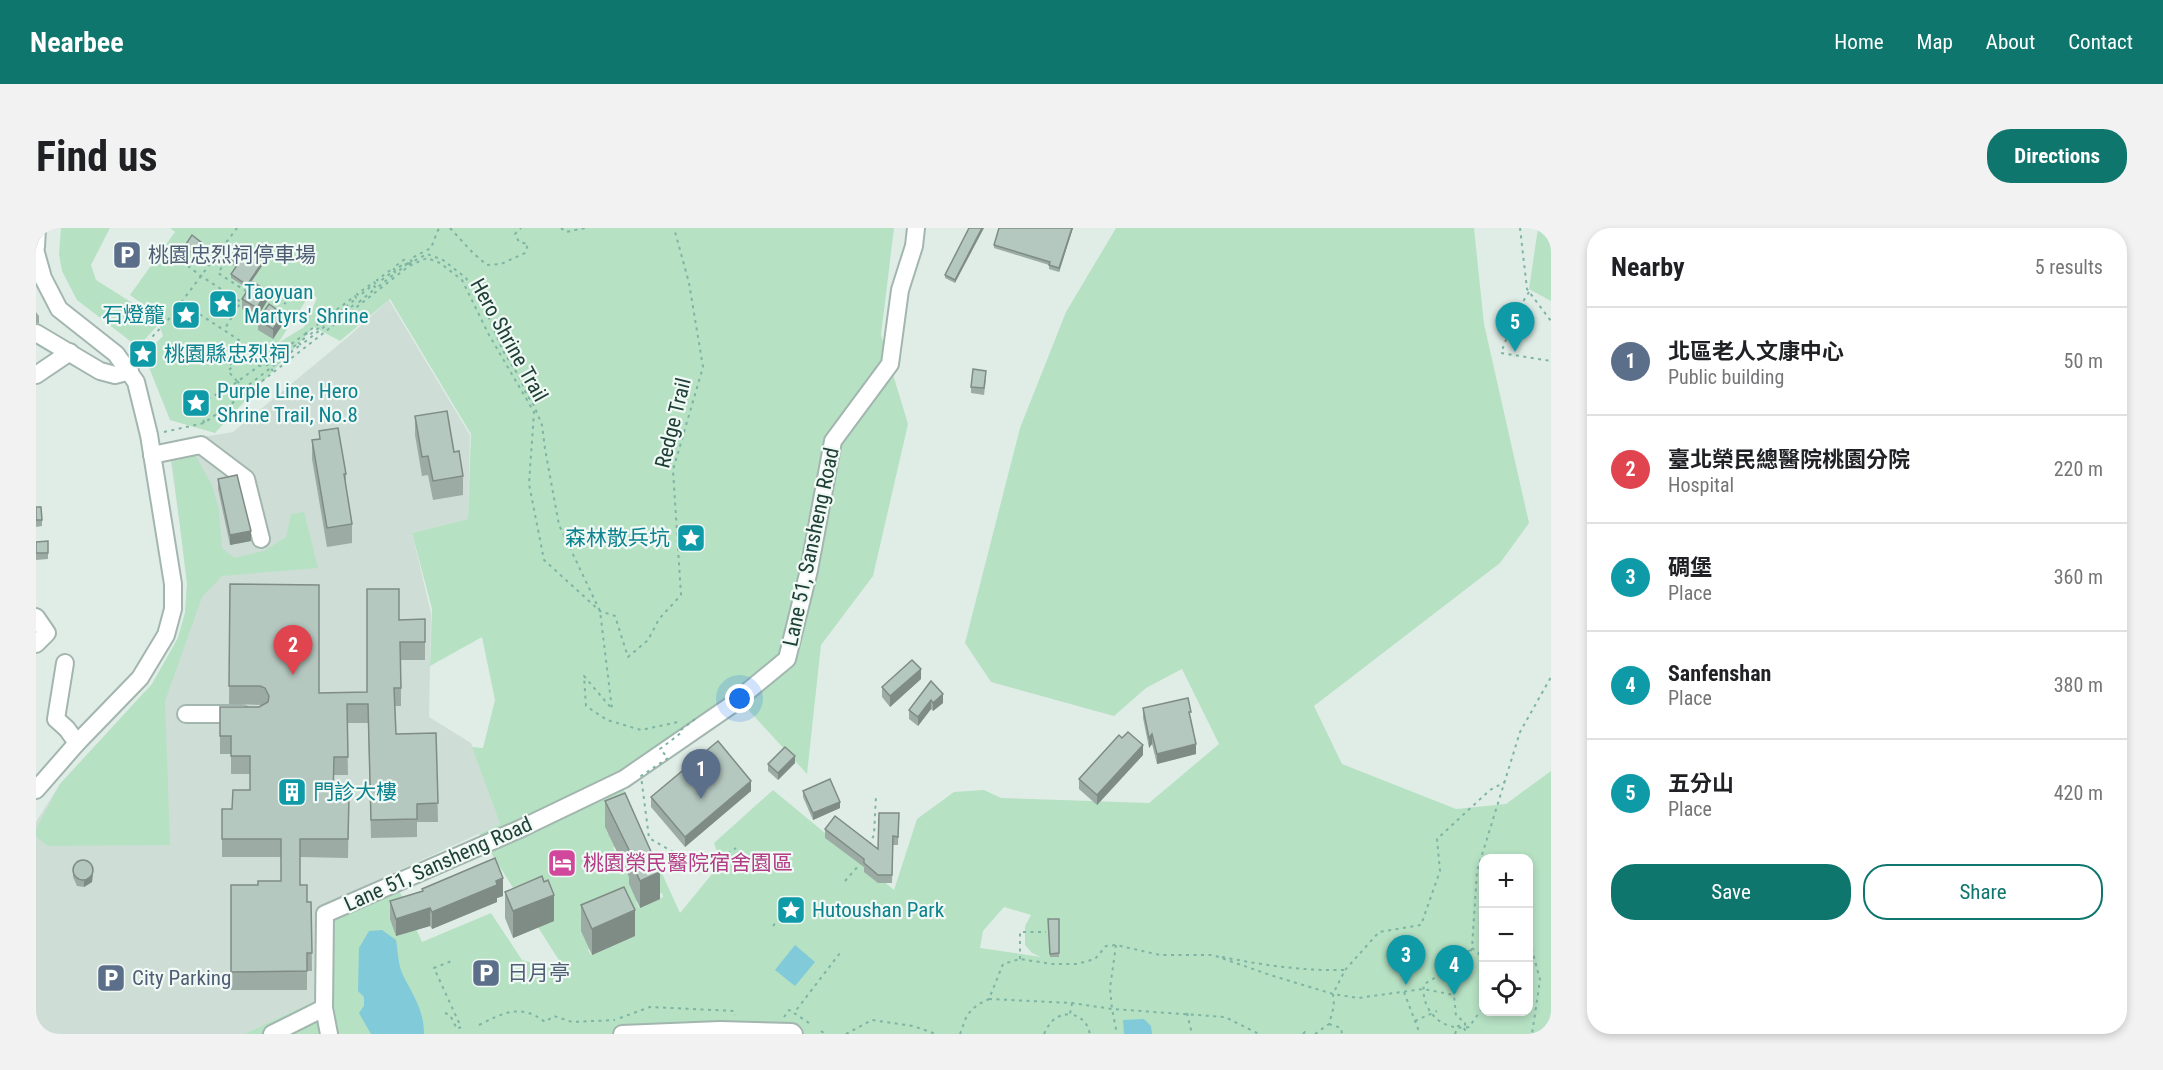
<!DOCTYPE html>
<html lang="en">
<head>
<meta charset="utf-8">
<style>
	:root { --surface:#fff; --page:#f2f2f2; --text:#202124; --muted:#757577; --line:#e0e0e0; --accent:#0f766e }
	body { margin:0; font-family:"Roboto Condensed","Noto Sans TC",sans-serif; background:var(--page); color:var(--text) }
	.controls { position:absolute; right:18px; bottom:18px; display:grid; overflow:hidden; border-radius:12px; box-shadow:0 3px 9px #0003 }
	.controls button { width:54px; height:54px; display:grid; place-items:center; padding:0; border:0; border-bottom:2px solid var(--line); background:var(--surface); color:var(--text); font:30px sans-serif }
	.you { position:absolute; left:704px; top:471px; width:21px; height:21px; margin:-15px; border:4px solid #fff; border-radius:50%; background:#1a73e8; box-shadow:0 0 0 9px #1a73e833 }
	.badge { display:grid; place-items:center; width:39px; height:39px; border-radius:50%; background:var(--accent); color:#fff; font-size:20px; font-weight:700 }
	.pin { position:absolute; translate:-50% -50px; filter:drop-shadow(0 2px 3px #0008) }
	.pin::after { content:''; position:absolute; top:32px; width:21px; height:18px; background:inherit; clip-path:polygon(0 0,100% 0,50% 100%) }
	.list { margin:0; padding:0; list-style:none }
	h2 { display:flex; justify-content:space-between; align-items:center; height:78px; margin:0; padding:0 24px; font-size:26px }
	h2 small { font-size:20px; font-weight:400; color:var(--muted) }
	.list li { display:grid; grid-template-columns:39px 1fr auto; gap:18px; align-items:center; box-sizing:border-box; height:108px; padding:0 24px; border-top:2px solid var(--line) }
	.list b { display:block; font-size:22px; white-space:nowrap }
	.list p { margin:0; font-size:20px; white-space:nowrap; color:var(--muted) }
	.list em { font-size:20px; font-style:normal; color:var(--muted) }
	.actions { display:flex; gap:12px; padding:18px 24px }
	.actions a { flex:1; padding:14px 0; border:2px solid var(--accent); border-radius:24px; text-align:center; font-size:21px; color:var(--accent) }
	.actions .main { background:var(--accent); color:#fff }
	.icon { flex:none; width:33px; height:33px; fill:none; stroke:currentColor; stroke-width:2; stroke-linecap:round; stroke-linejoin:round }
	.map { position:relative; flex:none; width:1515px; height:806px; overflow:hidden; border-radius:24px }
	header { display:flex; align-items:center; gap:36px; box-sizing:border-box; height:84px; padding:0 30px; background:var(--accent); color:#fff }
	header strong { font-size:28px }
	nav { display:flex; gap:33px; margin-inline-start:auto; font-size:21px }
	.intro { display:flex; align-items:center; justify-content:space-between; box-sizing:border-box; height:144px; padding:0 36px }
	h1 { margin:0; font-size:42px }
	.button { padding:15px 27px; border-radius:24px; background:var(--accent); color:#fff; font-size:21px; font-weight:700 }
	main { display:flex; gap:36px; padding:0 36px }
	aside { flex:1; background:var(--surface); border-radius:24px; box-shadow:0 3px 9px #0003 }
	.map>svg:first-child { display:block }
</style>
</head>
<body>
<header>
<strong>Nearbee</strong>
<nav><a>Home</a><a>Map</a><a>About</a><a>Contact</a></nav>
</header>
<div class="intro"><h1>Find us</h1><a class="button">Directions</a></div>
<main>
<div class="map">
<svg width="1515" height="806" viewBox="0 0 1515 806">
	<rect width="100%" height="100%" fill="#e0ede7"/>
	<!-- built -->
	<path fill="#ceddd6" d="M353,72L434,207L432,291L376,305L395,385L393,489L435,515L464,596L283,679L281,772L208,806H0V594L24,556L116,456L142,410L149,385L151,356L147,317L132,215L197,204L312,109Z"/>
	<!-- green -->
	<g fill="#b6e1c3" fill-rule="evenodd">
		<path d="M25,0H74L55,37L60,52L114,86L121,98L102,119L41,72L26,43L23,26Z"/>
		<path d="M134,0H858L845,107L872,196L837,348L785,417L771,546L698,466L583,551L644,685L685,635L678,615L737,562L858,662L881,591L918,564L948,562L965,570L1113,575L1183,516L1146,441L1110,460L1078,488L955,454L929,415L984,200L1030,84L1080,0H1438L1448,96L1493,295L1464,335L1278,478L1306,536L1420,581L1470,576L1515,543V806H208L281,772L283,679L356,646L386,714L455,685L486,732L531,745L443,606L464,596L436,519L447,520L459,472L446,409L394,438L396,381L376,305L432,291L435,206L354,71L304,113L278,99L179,205L134,192L108,127L127,108L119,85L94,67L139,4ZM275,65L281,70L268,99L242,115ZM593,589L596,597L592,599L622,666L626,665L627,669L623,671L621,669L608,674L609,678L603,680L600,674L604,672L599,661L596,662L593,656L596,655L583,625H580L577,620L580,618L575,605L572,606L569,599L575,597L577,599L588,594L587,591ZM1448,630H1492V784H1448ZM968,679L995,687L989,698V717L996,725L1005,729L944,720L947,703ZM587,685L590,691L587,692L593,704L596,703L599,708L555,727L552,722L555,720L546,703L558,700L557,698L575,690L577,692Z"/>
		<path d="M1502,0H1515V73L1493,61Z"/>
		<path d="M159,227L176,257L183,282L186,320L198,330L228,323L250,309L255,286L268,284L282,340L186,348L166,369L129,473L134,617L12,618L0,609V601L24,556L116,456L142,410L149,385L151,356L136,234Z"/>
	</g>
	<!-- water -->
	<g fill="#81cad9">
		<path d="M346,702L360,712C362,723 362,735 366,745C376,766 388,781 388,806H335L323,785L328,778V769L322,763L323,720L333,703Z"/>
		<path d="M759,717L779,734L759,758L739,742Z"/>
		<path d="M1108,791L1115,798L1116,806H1088L1087,792Z"/>
	</g>
	<g fill="none" stroke-linecap="round" stroke-linejoin="round">
		<!-- minor casing -->
		<g stroke="#a2b6af" stroke-width="20">
			<g id="minor">
				<path d="M0,19L1,0"/>
				<path d="M0,25L7,50L23,81L80,126L100,154L113,207L137,356V381L130,407L104,450L41,515L0,562"/>
				<path d="M0,105L64,143L79,147L94,143"/>
				<path d="M0,147L34,124"/>
				<path d="M116,227L165,217L210,251L225,311"/>
				<path d="M0,389L11,405L0,416"/>
				<path d="M29,435L20,491L31,501L41,515"/>
				<path d="M150,486H206"/>
				<path d="M236,806L288,780"/>
				<path d="M293,806L288,780L289,686L486,600L588,551L694,478L751,431L773,342L797,213L854,136L864,62L878,18L880,0"/>
				<path d="M586,806L684,802L756,804L758,806"/>
			</g>
		</g>
		<!-- path -->
		<g stroke="#7db4a4" stroke-width="2" stroke-dasharray="3 4.5" stroke-linecap="butt">
			<path d="M414,0L437,25L451,37L465,36L489,25L492,16L483,14L479,6L485,0"/>
			<path d="M525,0L530,4L549,0"/>
			<path d="M1484,0L1491,61L1515,93"/>
			<path d="M122,15L165,48L205,74L188,102"/>
			<path d="M185,22L195,28"/>
			<path d="M162,24L176,34"/>
			<path d="M194,27L182,45L213,65"/>
			<path d="M376,34L374,31L395,20L402,2L406,0"/>
			<path d="M375,37L374,35L391,26L407,32L430,50L453,90L467,123L484,150L491,168L496,173L506,197L509,221L523,297L564,383L576,481L548,448L550,478L571,492L605,502L642,494"/>
			<path d="M229,63L250,76"/>
			<path d="M1493,64L1480,85L1465,125L1515,133"/>
			<path d="M145,74L203,112L190,133L197,138L192,143L201,153"/>
			<path d="M101,125L132,92L201,0"/>
			<path d="M168,195L163,176L194,159L223,138L232,137L237,143"/>
			<path d="M128,204L168,195L216,161L373,38L391,30L404,35L426,52L453,107L498,184L493,256L508,332L564,383L579,388L592,429L612,412L623,391L645,367L637,242L667,139L653,55L638,0"/>
			<path d="M833,617L838,607L840,567"/>
			<path d="M809,653L824,636"/>
			<path d="M737,698L757,673"/>
			<path d="M1492,706L1504,752L1496,806"/>
			<path d="M1080,717L1074,760L1076,781L1081,806"/>
			<path d="M1436,720L1443,726L1448,733"/>
			<path d="M1434,722L1409,744L1388,756C1384,782 1406,804 1433,799L1448,778"/>
			<path d="M1186,729C1227,737 1266,743 1308,742"/>
			<path d="M984,731V704H1010"/>
			<path d="M1368,764L1384,806"/>
			<path d="M953,771L1036,775L1076,781L1189,789L1223,806"/>
			<path d="M1036,775L1034,786C1046,789 1051,794 1054,806"/>
			<path d="M409,785L414,787L421,801L425,799L398,740L418,732"/>
			<path d="M1151,785L1156,806"/>
			<path d="M748,789L753,782L758,785"/>
			<path d="M584,790L614,779L698,783L699,787"/>
			<path d="M1379,793L1401,783"/>
			<path d="M773,795L758,785L804,725"/>
			<path d="M1293,796L1305,800L1306,806"/>
			<path d="M443,797C467,785 485,775 509,794L518,788L536,794L579,792"/>
			<path d="M1428,800L1431,806"/>
			<path d="M785,803L789,806"/>
			<path d="M810,806L836,792L877,798L900,806"/>
			<path d="M924,806L931,787L941,777L953,771L967,736L984,731L1016,736H1041L1059,731L1070,718L1080,717L1124,727H1177L1234,747L1297,766L1322,770L1387,761L1418,767"/>
			<path d="M1008,806C1014,793 1020,787 1034,786"/>
			<path d="M1267,806L1269,804L1270,806"/>
			<path d="M1279,806L1293,796L1298,778L1297,766L1309,742L1343,704L1385,697L1404,643L1401,611L1454,562L1469,554"/>
			<path d="M1419,806L1422,798L1429,797V794L1420,788L1418,767L1436,720L1441,643L1484,504L1515,449"/>
		</g>
		<!-- minor -->
		<use href="#minor" stroke="#fff" stroke-width="16"/>
		<!-- path-bridge -->
		<g stroke="#7db4a4" stroke-width="2" stroke-dasharray="3 4.5" stroke-linecap="butt">
			<path d="M201,153L207,159L214,156L263,118L261,116L245,128L243,125L269,106L271,108L263,115L265,117L293,95L292,93L272,108L270,105L293,88L296,93L319,76L317,73L297,89L295,86L319,68L323,74L340,60L337,57L323,68L321,66L338,54L342,59L357,47L355,45L343,54L341,52L356,41L360,45L370,37L369,35L359,42L357,40L369,31L372,36L374,35"/>
			<path d="M659,491L645,502L646,504L624,521L632,530L605,548L613,610L668,642L700,620"/>
		</g>
	</g>
	<!-- wall -->
	<g fill="#9caca5">
		<path d="M933,0L919,55L909,50V47Z"/>
		<path d="M963,0H1037L1023,44L1013,41V37L958,20V17Z"/>
		<path d="M166,18L158,29L148,22V19Z"/>
		<path d="M206,26L228,35L211,60L195,50V46L200,39L194,35V31Z"/>
		<path d="M206,71L231,73L221,90L206,81Z"/>
		<path d="M0,84L3,88V95H0Z"/>
		<path d="M222,92L247,96L237,111L222,102Z"/>
		<path d="M950,150L948,167L935,165V159Z"/>
		<path d="M379,188L418,224L427,248V267L397,272L392,247L386,248L379,207Z"/>
		<path d="M283,203L310,246V259L316,296V315L291,319L276,231V212L283,211Z"/>
		<path d="M182,251L215,313L194,317L182,261Z"/>
		<path d="M0,279L6,292V298L0,299Z"/>
		<path d="M12,313V331L0,332V314Z"/>
		<path d="M194,356L283,465L331,464L363,392L389,391V432H365V478H359L360,506L400,505L402,594H381V609L335,610L332,495H311L312,547H298V568H313L312,630L264,629V657L271,674H275L276,743H271V762H195V657H222L245,653V629H186V581H196L214,562V546H195V526H184V479H223L226,477H224L193,476Z"/>
		<path d="M885,451L854,479L846,469V459Z"/>
		<path d="M895,453L907,475L897,483L895,481L882,498L873,491V482Z"/>
		<path d="M1107,480L1155,491L1160,526L1121,536L1116,516L1113,520L1107,490Z"/>
		<path d="M1107,527L1061,577L1043,561V551Z"/>
		<path d="M759,535L742,552L732,543V536Z"/>
		<path d="M715,563L649,619L615,579V569Z"/>
		<path d="M767,563L804,580L777,592L767,569Z"/>
		<path d="M569,573L624,671L604,680L593,656V649L569,599Z"/>
		<path d="M863,585L862,617H857L856,655H842L828,644V639L789,610V601L842,621Z"/>
		<path d="M37,642L57,647L56,654L48,659L41,658L37,649Z"/>
		<path d="M386,661L467,668L461,670V674L396,701L394,698L360,708L354,691V673L386,663Z"/>
		<path d="M469,664L518,693L477,710L469,690Z"/>
		<path d="M545,677L599,708L556,727L545,703Z"/>
		<path d="M1012,691H1023V729H1014Z"/>
	</g>
	<!-- shaded-wall -->
	<g fill="#7f8c86">
		<path d="M946,0H948L919,55V52Z"/>
		<path d="M1036,0H1037L1023,44V40Z"/>
		<path d="M166,15V18L158,29V26Z"/>
		<path d="M228,32V35L211,60V57Z"/>
		<path d="M231,63V73L221,90V80Z"/>
		<path d="M247,86V96L237,111V101Z"/>
		<path d="M215,303V313L194,317V307Z"/>
		<path d="M885,441V451L854,479V468Z"/>
		<path d="M907,466V475L897,483V475Z"/>
		<path d="M895,472V481L882,498V489Z"/>
		<path d="M1116,506V516L1113,520V510Z"/>
		<path d="M1160,516V526L1121,536V526Z"/>
		<path d="M1107,517V527L1061,577V567Z"/>
		<path d="M759,528V535L742,552V545Z"/>
		<path d="M715,553V563L649,619V609Z"/>
		<path d="M804,574V580L777,592V585Z"/>
		<path d="M57,640L56,654L48,659V653Z"/>
		<path d="M624,644V671L604,680V653Z"/>
		<path d="M467,650V668L461,670V674L396,701V684Z"/>
		<path d="M518,667V693L477,710V683Z"/>
		<path d="M394,680V698L360,708V691Z"/>
		<path d="M599,682V708L556,727V701Z"/>
	</g>
	<!-- building -->
	<g fill="#b5c8c0" stroke="#7f8c86" stroke-width="1.5">
		<path d="M933,0H946L919,52L909,47Z"/>
		<path d="M963,0H1036L1023,40L1013,37L1014,34L958,17Z"/>
		<path d="M156,7L166,15L158,26L148,19Z"/>
		<path d="M210,20L228,32L211,57L195,46L202,36L194,31L201,22L206,26Z"/>
		<path d="M217,54L231,63L221,80L206,71Z"/>
		<path d="M233,76L247,86L237,101L222,92Z"/>
		<path d="M937,141L950,143L948,160L935,159Z"/>
		<path d="M411,183L418,224L423,223L427,248L397,253L392,228L386,229L379,188Z"/>
		<path d="M302,200L310,246H308L316,296L291,300L276,212L284,211L283,203Z"/>
		<path d="M201,247L215,303L194,307L182,251Z"/>
		<path d="M0,279H5L6,292H0Z"/>
		<path d="M12,313V325H0V314Z"/>
		<path d="M194,356L283,357V465L331,464V361H363V392L389,391V414H364L365,460H358L360,506L400,505L402,575L381,576V591L335,592L332,476H311L312,529H298L297,568H313L312,611H264V657H271V674H275L276,725H271V743L195,744V657H222V653H245V611H186V581H196L197,562H214V528H195V508H184V479H223L232,474L233,468L229,460L224,458H193Z"/>
		<path d="M876,432L885,441L854,468L846,459Z"/>
		<path d="M895,453L907,466L897,475L895,472L882,489L873,482Z"/>
		<path d="M1152,470L1155,484H1153L1160,516L1121,526L1116,506L1113,510L1107,480Z"/>
		<path d="M1092,504L1107,517L1061,567L1043,551L1083,507L1086,510Z"/>
		<path d="M682,513L715,553L649,609L615,569Z"/>
		<path d="M749,519L759,528L742,545L732,536Z"/>
		<path d="M794,551L804,574L777,585L767,563Z"/>
		<path d="M589,565L624,644L604,653L593,629L596,628L569,573Z"/>
		<path d="M843,585H863L862,609L857,608L856,647H842L828,635V631L789,601L799,588L842,621Z"/>
		<path d="M459,630L467,650L460,653L461,657L396,684L394,680L360,691L354,673L387,663L386,661Z"/>
		<circle cx="47" cy="642" r="10"/>
		<path d="M506,648L508,654L512,652L518,667L477,683L469,664Z"/>
		<path d="M588,659L599,682L556,701L545,677Z"/>
		<path d="M1012,691H1023V725L1014,726Z"/>
	</g>
	<!-- icons -->
	<defs>
		<g id="parking-square" transform="scale(1.5)"><rect x="-9" y="-9" width="18" height="18" rx="4" fill="#5c6f8a" stroke="#f1f9f5"/><path d="M-3.5-5.5H1a3.5 3.5 0 0 1 0 7H-1V5.5H-3.5ZM-1-3.4V-.6H.8a1.4 1.4 0 0 0 0-2.8Z" fill="#fff"/></g>
		<g id="sight-square" transform="scale(1.5)"><rect x="-9" y="-9" width="18" height="18" rx="4" fill="#0f9aa8" stroke="#f1f9f5"/><path d="M0-6L1.8-2.2L6-1.7L2.9 1.2L3.7 5.4L0 3.3L-3.7 5.4L-2.9 1.2L-6-1.7L-1.8-2.2Z" fill="#fff"/></g>
		<g id="building-square" transform="scale(1.5)"><rect x="-9" y="-9" width="18" height="18" rx="4" fill="#0f9aa8" stroke="#f1f9f5"/><path d="M-4-6H4V6H1V3H-1V6H-4ZM-2.5-4.3h1.7v1.8h-1.7ZM.8-4.3h1.7v1.8H.8ZM-2.5-1h1.7V.8h-1.7ZM.8-1h1.7V.8H.8Z" fill="#fff"/></g>
		<g id="hotel-square" transform="scale(1.5)"><rect x="-9" y="-9" width="18" height="18" rx="4" fill="#d1479c" stroke="#f1f9f5"/><path d="M-6-4.5h1.5V1H6V5H4.5V3h-9V5H-6ZM-4 0a1.8 1.8 0 1 1 3.6 0ZM.5 0V-2.5h3Q6-2.5 6 0Z" fill="#fff"/></g>
	</defs>
	<g fill-rule="evenodd">
		<use href="#parking-square" x="91" y="27"/>
		<use href="#sight-square" x="187" y="76"/>
		<use href="#sight-square" x="150" y="87"/>
		<use href="#sight-square" x="107" y="126"/>
		<use href="#sight-square" x="160" y="175"/>
		<use href="#sight-square" x="655" y="310"/>
		<use href="#building-square" x="256" y="564"/>
		<use href="#hotel-square" x="526" y="635"/>
		<use href="#sight-square" x="755" y="682"/>
		<use href="#parking-square" x="450" y="745"/>
		<use href="#parking-square" x="75" y="750"/>
	</g>
	<g text-anchor="middle" dominant-baseline="central" stroke-width="4.5" stroke-linejoin="round" paint-order="stroke">
		<!-- service labels -->
		<g font-size="21" fill="#4e5e75" stroke="#f1f9f5" text-anchor="start">
			<text x="112" y="27">桃園忠烈祠停車場</text>
			<text x="471" y="745">日月亭</text>
			<text x="96" y="750">City Parking</text>
		</g>
		<!-- culture labels -->
		<g font-size="21" fill="#0d838f" stroke="#f1f9f5" text-anchor="start">
			<text x="208" y="64">Taoyuan<tspan x="208" dy="24">Martyrs' Shrine</tspan></text>
			<text x="129" y="87" text-anchor="end">石燈籠</text>
			<text x="128" y="126">桃園縣忠烈祠</text>
			<text x="181" y="163">Purple Line, Hero<tspan x="181" dy="24">Shrine Trail, No.8</tspan></text>
			<text x="634" y="310" text-anchor="end">森林散兵坑</text>
			<text x="277" y="564">門診大樓</text>
			<text x="776" y="682">Hutoushan Park</text>
		</g>
		<!-- street labels -->
		<g font-size="21" fill="#1f4037" stroke="#f1f9f5">
			<text transform="translate(473 112) rotate(61)">Hero Shrine Trail</text>
			<text transform="translate(637 195) rotate(-76)">Redge Trail</text>
			<text transform="translate(775 319) rotate(-78)">Lane 51, Sansheng Road</text>
			<text transform="translate(402 636) rotate(-24)">Lane 51, Sansheng Road</text>
		</g>
		<!-- hotel labels -->
		<g font-size="21" fill="#b23c85" stroke="#f1f9f5" text-anchor="start">
			<text x="547" y="635">桃園榮民醫院宿舍園區</text>
		</g>
	</g>
</svg>
<div class="controls">
<button>+</button>
<button>−</button>
<button><svg class="icon" aria-label="locate" viewBox="0 0 24 24"><circle cx="12" cy="12" r="6"/><path d="M12 2v4M12 18v4M2 12h4M18 12h4"/></svg></button>
</div>
<div class="you"></div>
<div class="pin badge" style="left:665px;top:571px;background:#5c6f8a">1</div>
<div class="pin badge" style="left:257px;top:447px;background:#e0444e">2</div>
<div class="pin badge" style="left:1370px;top:757px;background:#0f9aa8">3</div>
<div class="pin badge" style="left:1418px;top:767px;background:#0f9aa8">4</div>
<div class="pin badge" style="left:1479px;top:124px;background:#0f9aa8">5</div>
</div>
<aside>
<h2>Nearby<small>5 results</small></h2>
<ul class="list">
<li><span class="badge" style="background:#5c6f8a">1</span><div><b>北區老人文康中心</b><p>Public building</p></div><em>50 m</em></li>
<li><span class="badge" style="background:#e0444e">2</span><div><b>臺北榮民總醫院桃園分院</b><p>Hospital</p></div><em>220 m</em></li>
<li><span class="badge" style="background:#0f9aa8">3</span><div><b>碉堡</b><p>Place</p></div><em>360 m</em></li>
<li><span class="badge" style="background:#0f9aa8">4</span><div><b>Sanfenshan</b><p>Place</p></div><em>380 m</em></li>
<li><span class="badge" style="background:#0f9aa8">5</span><div><b>五分山</b><p>Place</p></div><em>420 m</em></li>
</ul>
<div class="actions"><a class="main">Save</a><a>Share</a></div>
</aside>
</main>
</body>
</html>
